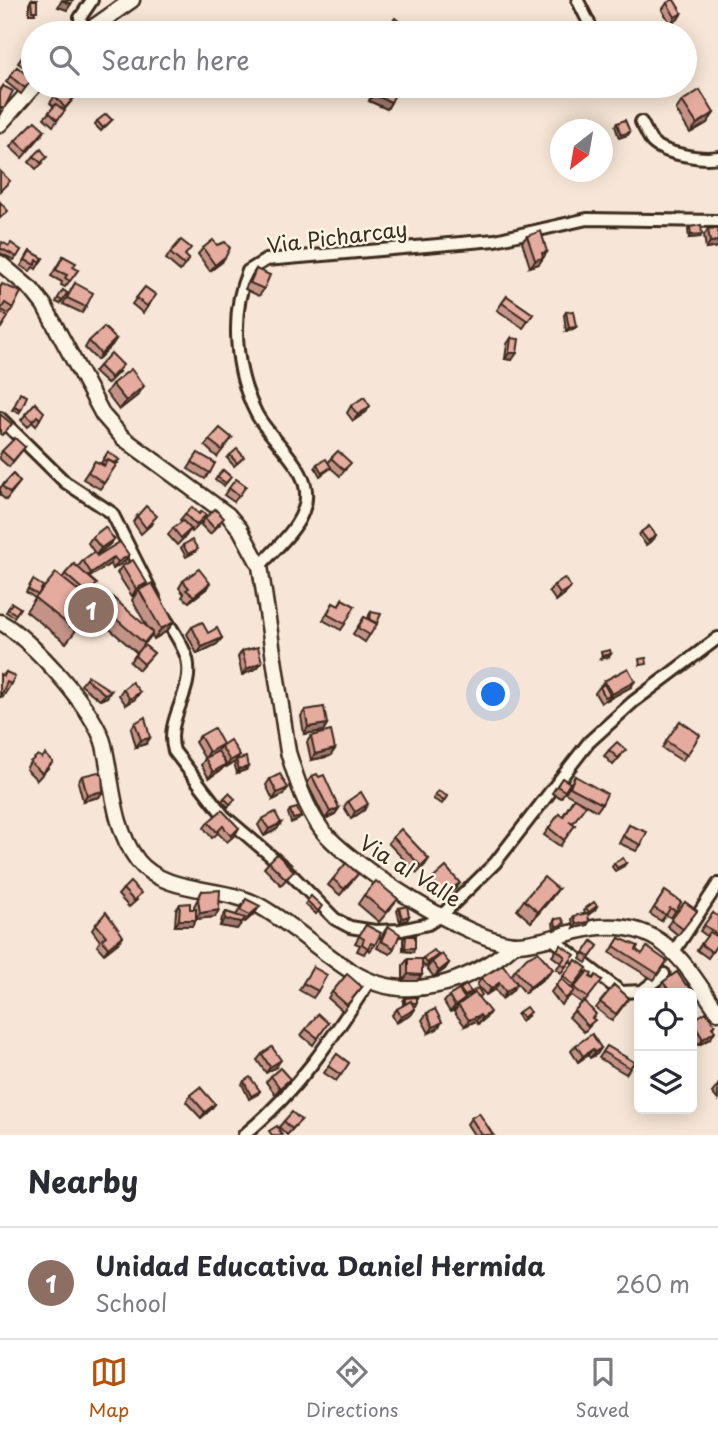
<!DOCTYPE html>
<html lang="en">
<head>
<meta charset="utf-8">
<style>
	:root { --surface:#fff; --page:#f7f7f7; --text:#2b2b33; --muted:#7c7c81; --line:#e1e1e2; --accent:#b45309 }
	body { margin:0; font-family:"Playpen Sans",sans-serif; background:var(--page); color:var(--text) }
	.controls { position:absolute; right:21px; bottom:21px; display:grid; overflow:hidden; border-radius:10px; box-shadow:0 4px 18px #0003 }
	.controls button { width:63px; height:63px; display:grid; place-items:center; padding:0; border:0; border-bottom:2px solid var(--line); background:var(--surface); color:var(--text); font:35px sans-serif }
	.compass { position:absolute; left:550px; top:119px; width:63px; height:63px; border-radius:50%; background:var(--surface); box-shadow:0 4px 18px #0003; rotate:211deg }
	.you { position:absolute; left:494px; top:695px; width:24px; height:24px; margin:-18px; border:5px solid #fff; border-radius:50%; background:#1a73e8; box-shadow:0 0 0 10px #1a73e833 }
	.badge { display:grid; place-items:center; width:46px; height:46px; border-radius:50%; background:var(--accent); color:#fff; font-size:23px; font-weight:700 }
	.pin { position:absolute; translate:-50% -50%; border:4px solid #fff; box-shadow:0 2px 7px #0006 }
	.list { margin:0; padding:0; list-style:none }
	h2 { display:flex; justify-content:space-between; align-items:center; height:91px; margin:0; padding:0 28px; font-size:30px }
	h2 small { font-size:23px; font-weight:400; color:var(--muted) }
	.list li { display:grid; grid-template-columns:46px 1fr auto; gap:21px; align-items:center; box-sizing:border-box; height:112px; padding:0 28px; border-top:2px solid var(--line) }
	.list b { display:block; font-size:26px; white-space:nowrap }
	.list p { margin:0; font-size:23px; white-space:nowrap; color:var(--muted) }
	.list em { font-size:23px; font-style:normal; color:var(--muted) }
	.icon { flex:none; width:38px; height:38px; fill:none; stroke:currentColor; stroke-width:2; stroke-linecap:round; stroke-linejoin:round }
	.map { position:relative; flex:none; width:718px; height:1135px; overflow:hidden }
	.search { position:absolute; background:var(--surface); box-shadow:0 4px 18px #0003; left:21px; right:21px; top:21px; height:77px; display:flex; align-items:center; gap:18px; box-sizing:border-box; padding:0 24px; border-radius:38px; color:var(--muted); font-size:26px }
	.sheet { height:203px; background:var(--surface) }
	nav { display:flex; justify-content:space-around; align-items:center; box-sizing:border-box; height:98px; border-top:2px solid var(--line); background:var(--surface); font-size:19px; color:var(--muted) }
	nav a { display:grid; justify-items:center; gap:4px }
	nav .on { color:var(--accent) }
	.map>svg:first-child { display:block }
</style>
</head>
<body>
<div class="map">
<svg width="718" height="1135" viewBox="0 0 718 1135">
	<rect width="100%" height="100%" fill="#f7e6d7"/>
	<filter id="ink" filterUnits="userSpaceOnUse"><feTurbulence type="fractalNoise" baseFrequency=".0143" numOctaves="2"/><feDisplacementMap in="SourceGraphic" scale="14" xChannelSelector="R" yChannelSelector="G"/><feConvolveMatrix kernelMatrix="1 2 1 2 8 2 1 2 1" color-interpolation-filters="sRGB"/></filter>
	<g filter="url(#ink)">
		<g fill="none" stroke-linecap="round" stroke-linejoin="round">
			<!-- street casing -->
			<g stroke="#3b2a1e" stroke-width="16">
				<g id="street">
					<path d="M578,1L594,33"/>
					<path d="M84,33L80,18L92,0"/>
					<path d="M641,122C645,128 648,137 652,142C664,154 702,160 718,157"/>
					<path d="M0,418L65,482L112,513L154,597"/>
					<path d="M260,566C274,550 296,531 303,511C319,472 271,443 256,413C235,372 230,313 248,271L266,260L495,240L587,219L718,221"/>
					<path d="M163,615C171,628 183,644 187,659C195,692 164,719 174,751L224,816L285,868L335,919L350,927L375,931L401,930L428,924L442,915L495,863L589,742L633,702L718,638"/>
					<path d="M551,938L621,992L642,991L664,974"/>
					<path d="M675,950L718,884"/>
					<path d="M244,1135C297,1092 333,1037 370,980"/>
				</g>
			</g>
			<!-- secondary casing -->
			<g stroke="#3b2a1e" stroke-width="19">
				<g id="secondary">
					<path d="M85,33L132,0"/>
					<path d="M0,124L34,86"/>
					<path d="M0,263L32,290L44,305L103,415L123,438L228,515L240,529L260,566L288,752C296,778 305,807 322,830C350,865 472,944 517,944C546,943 573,929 601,927C666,922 686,967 718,1012"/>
					<path d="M0,622C31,638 96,712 104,745C113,785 113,828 138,861C165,894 220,886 256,904C290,922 318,950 351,971C405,1006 470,983 515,944"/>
				</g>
			</g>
			<!-- street -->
			<use href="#street" stroke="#fcf5e5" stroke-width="10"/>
			<!-- secondary -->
			<use href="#secondary" stroke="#fcf5e5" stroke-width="14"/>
		</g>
		<!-- wall -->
		<g fill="#c49388" stroke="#3b2a1e" stroke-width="2">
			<path d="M31,0L35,14H29V4Z"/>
			<path d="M667,3L678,19L671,24L662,10Z"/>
			<path d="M32,42L33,53L24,67L18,63Z"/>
			<path d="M17,67L32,79L21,94L6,82Z"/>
			<path d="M3,86L4,109L0,116V90Z"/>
			<path d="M84,86L64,110L60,117L53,126L44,118L54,107L50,103L55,96Z"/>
			<path d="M374,86H397L391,102L387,109L369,101Z"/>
			<path d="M682,101L714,113L707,123L690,133L676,110Z"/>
			<path d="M112,120L101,131L95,125L97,121Z"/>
			<path d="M617,123L630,132L628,135L619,138L615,126Z"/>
			<path d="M41,136L22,158L10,147L15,141Z"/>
			<path d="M34,156L43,163L36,169L29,162Z"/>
			<path d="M690,227L700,237L689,238L688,230Z"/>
			<path d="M718,228V247L706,249L704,235L708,229Z"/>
			<path d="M527,236L547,252L539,264L530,267L522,242Z"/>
			<path d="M0,246H9L21,250L14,260L0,253Z"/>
			<path d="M203,248L222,262L210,271L198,254Z"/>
			<path d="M30,251L43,258L36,269L33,267L30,271L21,266Z"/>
			<path d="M170,253L185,256L189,259L180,271L166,259Z"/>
			<path d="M63,256L73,267L78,270L65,287L61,285L62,282L51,276Z"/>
			<path d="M256,269L264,289L259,296L245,289L252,275Z"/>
			<path d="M75,283L86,307L82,313L63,304Z"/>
			<path d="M0,287L13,308L9,314L1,310Z"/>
			<path d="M145,287L156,295L143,313L132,304Z"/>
			<path d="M63,290L67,293L60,304L56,302Z"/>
			<path d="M507,296L533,314L523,328L497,310Z"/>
			<path d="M566,312L576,327L573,330L566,331L564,315Z"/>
			<path d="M511,338L512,360L505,359L507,344Z"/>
			<path d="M116,339L112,345L97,360L85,348L89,341Z"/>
			<path d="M99,366L119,372L107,384L94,372Z"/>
			<path d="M112,384L138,395L119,410L106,393Z"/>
			<path d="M35,403L40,419L36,426L32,422L28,427L21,420Z"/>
			<path d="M351,406L366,412L353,421L347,413Z"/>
			<path d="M232,438L217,457L205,446L209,440Z"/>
			<path d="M25,447L9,467L0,459V455L2,451Z"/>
			<path d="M108,452L118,463L115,464L116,465L100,489L83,479L95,461L104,466L105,465L101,463Z"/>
			<path d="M198,453L215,463L205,479L188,469Z"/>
			<path d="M230,455L241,460L234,466L227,458Z"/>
			<path d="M331,458L346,469L340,476L331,468L320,476L315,467L317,464L329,462Z"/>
			<path d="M223,470L231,477L224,486L215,480Z"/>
			<path d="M13,474L20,482L6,500L0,495V488Z"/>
			<path d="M236,479L246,486L234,502L224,495Z"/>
			<path d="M185,514L202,522L192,532L190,530L186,536L177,545L168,535L173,528L182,522L180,520Z"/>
			<path d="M137,516L153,523L141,534L133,522Z"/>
			<path d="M205,518L220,524L210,534L201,525Z"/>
			<path d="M641,532L656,535L654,539L646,545L639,535Z"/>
			<path d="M92,537L114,539L109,545L96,555L88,543Z"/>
			<path d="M120,542L125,561L113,569L110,564L89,577L93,590L87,597L91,619L81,631L78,628L66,643L26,611L35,598L26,592L33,580L39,594L62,578L74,564L80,569L78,567L83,560L97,556Z"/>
			<path d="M183,545L195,552L186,557L181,548Z"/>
			<path d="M122,566L144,588L174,622L167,631L154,639L152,635L144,645L154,653L139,670L130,662L137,653L95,616L102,607L148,628L132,600L137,592L132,596L117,573Z"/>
			<path d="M183,581L206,589L189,602L182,597L184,594L179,588Z"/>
			<path d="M554,585L571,587L566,593L556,601L549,591Z"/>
			<path d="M342,599L345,624L341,630L323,620L333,603L338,606Z"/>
			<path d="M12,603L20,608L14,617L6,612Z"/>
			<path d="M371,612L377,623L365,642L353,634L364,617L368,619L369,615Z"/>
			<path d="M192,627L222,638L217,644L197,654L187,634Z"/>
			<path d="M242,651L262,662L257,668L242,675L238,657Z"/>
			<path d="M6,672L11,684L3,697L1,696L3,676Z"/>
			<path d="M88,676L107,697L100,700L81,685Z"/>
			<path d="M604,681L631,687L607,700V699L601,703L595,693Z"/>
			<path d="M123,689L140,692L135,699L126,705L119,695Z"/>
			<path d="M305,710L327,724L323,731L304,734L301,716Z"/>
			<path d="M680,721L700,735L682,761L662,748Z"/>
			<path d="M135,723L150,738L146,744L136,747L131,729Z"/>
			<path d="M200,736L223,744L246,770L237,773L234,763L235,762L226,767L224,766L221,770L209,778L201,765L205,759L195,742Z"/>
			<path d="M311,736L335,749L330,756L311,760L307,742Z"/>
			<path d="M609,750L621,756L613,765L604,756Z"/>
			<path d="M42,758L48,768L37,780L26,769L30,762Z"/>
			<path d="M82,776L103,791L99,797L83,801L78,782Z"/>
			<path d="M312,776L339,808L335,814L325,819L307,783Z"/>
			<path d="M575,776L602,804L597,811L565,793Z"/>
			<path d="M562,778L570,783L561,798L552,793Z"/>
			<path d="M270,779L283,795L273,800L266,785Z"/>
			<path d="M436,794L447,796L442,804L433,799Z"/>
			<path d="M224,798L235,799L228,807L222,801Z"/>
			<path d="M574,798L586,805L572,824L575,825L560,846L544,835L559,814L562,817Z"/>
			<path d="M348,801L364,810L351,819L344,807Z"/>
			<path d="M290,810L301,817L298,820L291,823L288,813Z"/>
			<path d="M262,819L281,823L277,829L264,836L258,825Z"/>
			<path d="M208,822L239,828L235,835L227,842L218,833L212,838L204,828Z"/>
			<path d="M629,825L641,845L636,851L619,843Z"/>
			<path d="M393,837L429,859L425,865L417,873L388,843Z"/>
			<path d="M269,862L294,871L281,885L264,868Z"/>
			<path d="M614,863H626L624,866L615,871L612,867Z"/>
			<path d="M358,874L340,895L328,885L333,879Z"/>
			<path d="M429,882L455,889L440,900L430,889L428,891L425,888Z"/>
			<path d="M123,889L137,900L129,907L118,895Z"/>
			<path d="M558,889L531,922L517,910L524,900Z"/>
			<path d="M202,891L215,917L196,919L192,926H175L176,910L180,904L190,909H194V906Z"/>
			<path d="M665,891L681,902L671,918L666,915L661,921L650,914Z"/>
			<path d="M364,895L391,908L379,922L358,904Z"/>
			<path d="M311,896L320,909L316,914L305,904Z"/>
			<path d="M246,899L255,913L245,922L243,921L237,929L220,926L222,918L226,912L236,915Z"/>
			<path d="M685,902L697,911L678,935L667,926Z"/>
			<path d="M597,906L595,910L588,915L589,922L587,925L574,928L572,919L574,916L586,914L584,911L586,908Z"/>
			<path d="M399,908L409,916L407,920L400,922L397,911Z"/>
			<path d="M713,913L718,933L716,936L718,943L708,958L697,950L707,936L700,931Z"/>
			<path d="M555,919L562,927L554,930L553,922Z"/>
			<path d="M96,924L118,943L104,954L97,946L100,941L92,930Z"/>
			<path d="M366,925L375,945L370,951L367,949L364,954L357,951L360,945L355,943Z"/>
			<path d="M388,926L394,948L390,954L377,948L384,932Z"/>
			<path d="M406,936L413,952L403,951V939Z"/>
			<path d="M619,938L642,954L667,961L654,980L610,953Z"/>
			<path d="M592,941L598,946L586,963L580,959Z"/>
			<path d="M561,945L570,961L561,973L556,969L561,963L552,956Z"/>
			<path d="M438,955L436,958L425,967L422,963L417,981H403V965L408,959H422L423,958Z"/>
			<path d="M576,960L587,968L572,988L573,989L588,971L590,977L593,979L602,980L585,1002L593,1018L590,1026L584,1032L569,1017L574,1011L582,1003L571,995L561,1005L551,992Z"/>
			<path d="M432,962L449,963L445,969L434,977L427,968Z"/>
			<path d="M503,965L512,991L502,999L495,989L486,995L477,985L481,978Z"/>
			<path d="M313,967L318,991L313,998L299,990Z"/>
			<path d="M515,970L548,975L525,993L511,976Z"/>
			<path d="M677,972L686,985L688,984L697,1003L692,1010V993H662L659,988L663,982Z"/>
			<path d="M614,985L629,998L612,1021L596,1008Z"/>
			<path d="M362,987L343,1011L328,998L332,992Z"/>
			<path d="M459,990L469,995L464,998V1002L471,997L470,996L472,992L479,998L486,1018L478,1024L476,1021L465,1026L454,1012L456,1009L450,1012L444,1002L449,996Z"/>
			<path d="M405,998L417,1003L415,1006H414L415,1009L411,1015L396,1023L392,1015L397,1009L403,1006V1001Z"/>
			<path d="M519,1012L528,1016L521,1021L517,1015Z"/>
			<path d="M427,1013L442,1022L437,1029L429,1033L422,1020Z"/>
			<path d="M692,1021L715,1025L713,1027L711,1038L699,1045L692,1034Z"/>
			<path d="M328,1023L313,1045L301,1035L306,1029Z"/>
			<path d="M576,1045L601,1048L597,1054L590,1058L588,1055L578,1062L571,1051Z"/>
			<path d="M607,1046L634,1062L626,1074L599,1058Z"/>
			<path d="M262,1054L276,1067L266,1073L257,1060Z"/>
			<path d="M337,1054L349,1063L336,1081L324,1073Z"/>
			<path d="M271,1076L290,1079L285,1086L275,1094L266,1082Z"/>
			<path d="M244,1081L260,1091L258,1094L249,1099L242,1084Z"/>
			<path d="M718,1085V1100L712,1093Z"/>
			<path d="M190,1095L215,1104L210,1110L201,1118L186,1102Z"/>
			<path d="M471,1118L493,1135H474L467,1124Z"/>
			<path d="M301,1120L287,1135L279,1127L284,1121Z"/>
		</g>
		<!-- shaded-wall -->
		<g fill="#a0786f" stroke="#3b2a1e" stroke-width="2">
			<path d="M62,0L71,4L67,10L58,7Z"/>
			<path d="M682,13L678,19L671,24L675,17Z"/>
			<path d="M374,95L391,102L387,109L369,101Z"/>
			<path d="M714,113L707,123L690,133L697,124Z"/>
			<path d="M611,148L605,158L603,159V155Z"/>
			<path d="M702,234L700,237L689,238L691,235Z"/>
			<path d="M718,241V247L706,249L710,242Z"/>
			<path d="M547,252L539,264L530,267L542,253Z"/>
			<path d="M226,256L222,262L210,271L215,265Z"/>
			<path d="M576,327L573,330L566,331L569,328Z"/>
			<path d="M116,339L112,345L97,360L101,354Z"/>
			<path d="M509,353H517L512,360L505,359Z"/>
			<path d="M144,386L138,395L119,410L126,401Z"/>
			<path d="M370,406L366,412L353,421L358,415Z"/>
			<path d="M14,407L21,410L19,413L12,410Z"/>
			<path d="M114,539L109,545L96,555L101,548Z"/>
			<path d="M129,555L125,561L113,569L118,562Z"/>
			<path d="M114,557L110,564L87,579L91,573Z"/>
			<path d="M147,583L143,589L139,590L132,596L136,589Z"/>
			<path d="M210,583L206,589L189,602L194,596Z"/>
			<path d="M571,587L566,593L556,601L560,594Z"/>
			<path d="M174,622L167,631L154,639L161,629Z"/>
			<path d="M222,638L217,644L197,654L202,647Z"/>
			<path d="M611,654L609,657L600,659L602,656Z"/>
			<path d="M262,662L257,668L242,675L247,669Z"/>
			<path d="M635,681L631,687L607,700L612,694Z"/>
			<path d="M111,691L107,697L100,700L105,694Z"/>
			<path d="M140,692L135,699L126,705L130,699Z"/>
			<path d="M327,724L323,731L304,734L308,727Z"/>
			<path d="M150,738L146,744L136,747L141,740Z"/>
			<path d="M223,744L217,751L205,759L209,752Z"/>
			<path d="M335,749L330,756L311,760L315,754Z"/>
			<path d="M240,755L235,762L226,767L230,761Z"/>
			<path d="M226,764L221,770L209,778L213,772Z"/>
			<path d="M248,767L246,770L237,773L239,769Z"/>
			<path d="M288,788L283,795L273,800L277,793Z"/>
			<path d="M103,791L99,797L83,801L87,795Z"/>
			<path d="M368,804L364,810L351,819L355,812Z"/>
			<path d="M339,808L335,814L325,819L330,812Z"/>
			<path d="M281,823L277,829L264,836L269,829Z"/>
			<path d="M460,883L455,889L440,900L444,893Z"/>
			<path d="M558,889L551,899L531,922L538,912Z"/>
			<path d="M260,906L255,913L245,922L250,915Z"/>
			<path d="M219,910L215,917L195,919L200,913Z"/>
			<path d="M409,916L407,920L400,922L402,918Z"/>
			<path d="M225,919L242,922L237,929L220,926Z"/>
			<path d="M179,920H196L192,926H175Z"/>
			<path d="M589,922L587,925L574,928L576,924Z"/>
			<path d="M123,936L118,943L104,954L108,948Z"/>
			<path d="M405,948H415L413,952L403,951Z"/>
			<path d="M449,963L445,969L434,977L439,971Z"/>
			<path d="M553,969L548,975L525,993L530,987Z"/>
			<path d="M408,974L422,975L417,981H403Z"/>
			<path d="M499,983L495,989L486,995L491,989Z"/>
			<path d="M517,984L512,991L502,999L506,992Z"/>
			<path d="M465,999L461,1006L458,1005L456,1009L450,1012L455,1006Z"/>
			<path d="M415,1009L411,1015L396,1023L401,1017Z"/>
			<path d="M490,1012L486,1018L478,1024L482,1018Z"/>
			<path d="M480,1015L476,1021L465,1026L469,1020Z"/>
			<path d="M442,1022L437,1029L429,1033L433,1027Z"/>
			<path d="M715,1031L711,1038L699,1045L703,1039Z"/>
			<path d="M601,1048L597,1054L590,1058L595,1052Z"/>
			<path d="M593,1049L588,1055L578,1062L583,1056Z"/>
			<path d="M281,1060L276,1067L266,1073L270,1067Z"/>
			<path d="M290,1079L285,1086L275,1094L280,1088Z"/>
			<path d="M215,1104L210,1110L201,1118L205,1112Z"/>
		</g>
		<!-- building -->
		<g fill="#e4ab9e" stroke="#3b2a1e" stroke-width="2">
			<path d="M31,0H37V11H32Z"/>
			<path d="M62,0H73L71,4Z"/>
			<path d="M672,0H674L682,13L675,17L667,3Z"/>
			<path d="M395,18L414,33H387L386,31Z"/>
			<path d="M493,25L499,33H483Z"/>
			<path d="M630,27L632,33H617L616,32Z"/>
			<path d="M32,42L33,43V53L29,60L23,57Z"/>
			<path d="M17,67L32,79L25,88L10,76Z"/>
			<path d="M3,86L13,91L4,109L0,107V92Z"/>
			<path d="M64,86H84L65,108L55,96Z"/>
			<path d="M376,86H397L399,87L391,102L374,95Z"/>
			<path d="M700,90L714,113L697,124L682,101Z"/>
			<path d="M56,104L65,111L57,120L49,112Z"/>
			<path d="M106,114L112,120L103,128L97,121Z"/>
			<path d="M625,120L630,132L621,135L617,123Z"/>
			<path d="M35,121L45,130L26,151L15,141Z"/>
			<path d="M603,137L611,148L603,155Z"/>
			<path d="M41,149L47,157L41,163L34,156Z"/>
			<path d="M0,171L10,181L0,191Z"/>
			<path d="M0,202L8,211L0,218Z"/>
			<path d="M701,225L702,234L691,235L690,227Z"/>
			<path d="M718,228V241L710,242L708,229Z"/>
			<path d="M541,231L547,252L542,253L543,258L535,260L527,236Z"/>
			<path d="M181,240L191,248L185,255L189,259L184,265L170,253Z"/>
			<path d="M213,240L217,245L225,242L230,248L226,256L215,265L203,248Z"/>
			<path d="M2,242L9,246L11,243L21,250L17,257L0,248Z"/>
			<path d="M30,251L43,258L40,262L37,260L35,265L25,260Z"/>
			<path d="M63,256L76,263L73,267L78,270L70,281L65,278L67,275L56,270Z"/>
			<path d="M256,269L270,275L264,289L250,283Z"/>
			<path d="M75,283L93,293L86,307L67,298Z"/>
			<path d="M2,284L21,292L13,308L5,303L0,311V288Z"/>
			<path d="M145,287L156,295L147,306L136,298Z"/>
			<path d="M63,290L67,293L62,301L58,298Z"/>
			<path d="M507,296L533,314L528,321L502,303Z"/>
			<path d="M573,311L576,327L569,328L566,312Z"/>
			<path d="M0,312L8,317L1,328L0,327Z"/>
			<path d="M104,327L116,339L101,354L89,341Z"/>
			<path d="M511,338L519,339L517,353H509Z"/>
			<path d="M111,353L123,365L111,378L99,366Z"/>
			<path d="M131,369L144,386L126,401L112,384Z"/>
			<path d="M20,393L27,396L21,410L14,407Z"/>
			<path d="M364,397L370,406L358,415L351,406Z"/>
			<path d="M35,403L44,412L40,419L37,416L33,421L25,414Z"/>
			<path d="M0,414L12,424L2,435L0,434Z"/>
			<path d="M220,428L232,438L222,450L209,440Z"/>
			<path d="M15,438L25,447L13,461L2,451Z"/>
			<path d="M237,449L244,457L237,463L230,455Z"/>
			<path d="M338,451L351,463L344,470L331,458Z"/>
			<path d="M108,452L120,460L114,463L108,460L107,462L103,460Z"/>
			<path d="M198,453L215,463L210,473L192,462Z"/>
			<path d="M326,459L331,467L322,473L317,464Z"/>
			<path d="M108,460L116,465L104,483L88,472L95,461L104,466Z"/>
			<path d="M223,470L231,477L226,483L217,477Z"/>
			<path d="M13,474L20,482L10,493L2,486Z"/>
			<path d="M236,479L246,486L239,496L229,488Z"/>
			<path d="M146,506L157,516L146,528L137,516Z"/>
			<path d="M192,507L199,514L202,511L206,515L196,525L185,514Z"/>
			<path d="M215,509L224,518L214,528L205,518Z"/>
			<path d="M183,521L191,529L181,538L173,528Z"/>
			<path d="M649,526L656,535L648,541L641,532Z"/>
			<path d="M105,527L114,539L101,548L92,537Z"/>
			<path d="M192,540L198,549L188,554L183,545Z"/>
			<path d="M120,542L129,555L118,562L114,557L91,573L83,560L94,552L97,556Z"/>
			<path d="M133,560L147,583L136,589L122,566Z"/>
			<path d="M74,564L97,584L88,594L65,574Z"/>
			<path d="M199,569L210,583L194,596L186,590L189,588L183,581Z"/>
			<path d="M56,573L99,607L90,618L87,616L75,630L35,598Z"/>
			<path d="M564,578L571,587L560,594L554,585Z"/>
			<path d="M33,580L43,586L38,595L28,589Z"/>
			<path d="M152,583L174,622L161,629L139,590Z"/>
			<path d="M111,596L153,632L144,643L102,607Z"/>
			<path d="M342,599L355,606L345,624L327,614L333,603L339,606Z"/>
			<path d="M12,603L20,608L16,614L8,609Z"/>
			<path d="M371,612L381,614L377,623L370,620Z"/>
			<path d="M364,617L377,624L370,635L358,628Z"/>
			<path d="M202,622L208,633L217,628L222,638L202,647L192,627Z"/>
			<path d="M144,645L154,653L144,664L135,656Z"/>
			<path d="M258,647L262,662L247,669L242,651Z"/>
			<path d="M610,650L611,654L602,656L601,652Z"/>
			<path d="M646,658L647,664L640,665L639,659Z"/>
			<path d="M628,668L635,681L612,694L604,681Z"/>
			<path d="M6,672L15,676L11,684L7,682L0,698V674L4,676Z"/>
			<path d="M88,676L111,691L105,694L86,679Z"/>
			<path d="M132,682L140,692L130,699L123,689Z"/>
			<path d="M604,684L610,695L605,697L600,687Z"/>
			<path d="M324,707L327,724L308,727L305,710Z"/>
			<path d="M145,717L150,738L141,740L135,723Z"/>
			<path d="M680,721L700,735L687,755L666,741Z"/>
			<path d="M214,728L223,744L209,752L200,736Z"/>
			<path d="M331,731L335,749L315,754L311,736Z"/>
			<path d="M230,740L240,755L230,761L221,746Z"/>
			<path d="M617,742L626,750L618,758L609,750Z"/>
			<path d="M218,751L226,764L213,772L205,758Z"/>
			<path d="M45,754L53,762L42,773L30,762L38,755L42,758Z"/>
			<path d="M246,757L248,767L239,769L236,760Z"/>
			<path d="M98,772L102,775L103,791L87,795L82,776Z"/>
			<path d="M280,774L288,788L277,793L270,779Z"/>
			<path d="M317,774L319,777L324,775L339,808L330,812L312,776Z"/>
			<path d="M575,776L607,794L602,804L570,787Z"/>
			<path d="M562,778L570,783L565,791L557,786Z"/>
			<path d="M438,791L447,796L444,801L435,795Z"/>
			<path d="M361,792L368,804L355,812L348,801Z"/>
			<path d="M229,793L235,799L230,804L224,798Z"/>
			<path d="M574,798L586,805L573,823L569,821L575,825L564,840L549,828L559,814L563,817Z"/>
			<path d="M297,808L301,817L293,819L290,810Z"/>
			<path d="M222,810L239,828L231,836L223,826L217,832L208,822Z"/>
			<path d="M275,812L281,823L269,829L262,819Z"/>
			<path d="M629,825L647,832L641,845L623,836Z"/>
			<path d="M401,829L429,859L421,866L393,837Z"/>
			<path d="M277,854L294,871L286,879L269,862Z"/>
			<path d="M623,858L626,863L617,868L614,863Z"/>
			<path d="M346,863L358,874L344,889L333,879Z"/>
			<path d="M446,867L460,883L444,893L435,883L432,885L429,882Z"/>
			<path d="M544,877L558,889L538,912L524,900Z"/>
			<path d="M376,881L398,899L386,913L364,895Z"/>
			<path d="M130,882L141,893L134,901L123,889Z"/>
			<path d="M220,890L219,910L200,913L198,899L202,891Z"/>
			<path d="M665,891L681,902L676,911L670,908L666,915L654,908Z"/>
			<path d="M311,896L322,906L318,911L307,901Z"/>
			<path d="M246,899L260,906L250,915L240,910Z"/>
			<path d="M594,902L597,906L589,912L586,908Z"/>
			<path d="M685,902L697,911L683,929L671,920Z"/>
			<path d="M190,903V909H196V920H179L180,904Z"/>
			<path d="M407,906L409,916L402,918L399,908Z"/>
			<path d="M106,912L123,936L108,948L102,939L106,936L96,924Z"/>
			<path d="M226,912L245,918L242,922L225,919Z"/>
			<path d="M588,913L589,922L576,924L574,916Z"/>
			<path d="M713,913L718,916V933L717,934L704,925Z"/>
			<path d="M562,918L565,923L556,927L555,919Z"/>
			<path d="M366,925L381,933L375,945L371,943L368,948L362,944L364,939L359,936Z"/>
			<path d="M388,926L400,934L394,948L381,941Z"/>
			<path d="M710,932L718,937V943L712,952L701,944Z"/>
			<path d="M406,936H415V948H405Z"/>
			<path d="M619,938L638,946L636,950L642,954L647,947L667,961L658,974L614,946Z"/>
			<path d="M592,941L598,946L590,957L584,953Z"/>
			<path d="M561,945L575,955L565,967L561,963L565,957L557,950Z"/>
			<path d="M434,950L438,955L427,963L423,958Z"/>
			<path d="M538,952L553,969L530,987L515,970L527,957Z"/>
			<path d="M442,954L449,963L439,971L432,962Z"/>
			<path d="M408,959H422V975L408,974Z"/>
			<path d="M576,960L587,968L574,985L563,976Z"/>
			<path d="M503,965L517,984L506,992L499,983L491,989L481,978Z"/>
			<path d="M313,967L327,975L318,991L303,983Z"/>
			<path d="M588,971L592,974L590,977L593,979L596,975L602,980L588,998L574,988Z"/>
			<path d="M677,972L686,985L688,984L697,1003L692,1006V993H671L663,982Z"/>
			<path d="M347,974L362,987L347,1005L332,992Z"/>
			<path d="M562,979L574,991L565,999L556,985Z"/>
			<path d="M466,985L471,992L465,996L460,989Z"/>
			<path d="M614,985L629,998L616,1014L600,1002Z"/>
			<path d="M478,988L482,995L479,997L475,993L474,995L472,992Z"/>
			<path d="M459,990L465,999L455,1006L449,996Z"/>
			<path d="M475,993L490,1012L482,1018L480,1015L469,1020L458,1005Z"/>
			<path d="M417,997V1003H412L411,1001L405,1004V998Z"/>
			<path d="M411,1001L415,1009L401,1017L397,1009Z"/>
			<path d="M584,1001L596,1014L592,1018L595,1020L588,1026L574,1011Z"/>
			<path d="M526,1007L530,1012L523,1018L519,1012Z"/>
			<path d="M435,1009L442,1022L433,1027L427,1013Z"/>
			<path d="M706,1012L715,1025L712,1027L715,1031L703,1039L692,1021Z"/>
			<path d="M318,1014L328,1023L318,1038L306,1029Z"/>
			<path d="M592,1034L601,1048L595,1052L593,1049L583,1056L576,1045Z"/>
			<path d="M607,1046L634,1062L630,1068L603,1052Z"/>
			<path d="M272,1047L281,1060L270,1067L262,1054Z"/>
			<path d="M337,1054L349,1063L341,1075L328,1066Z"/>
			<path d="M280,1068L290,1079L280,1088L271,1076Z"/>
			<path d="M250,1077L260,1091L251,1096L244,1081Z"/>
			<path d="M200,1087L215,1104L205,1112L190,1095Z"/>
			<path d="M292,1112L301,1120L292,1129L284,1121Z"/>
			<path d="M479,1113L493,1135H482L471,1118Z"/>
			<path d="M277,1126L282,1135H272L269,1131Z"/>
		</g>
	</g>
	<g text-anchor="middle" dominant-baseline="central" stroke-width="5" stroke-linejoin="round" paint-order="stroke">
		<!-- street labels -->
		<g font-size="21" fill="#3b2a1e" stroke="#fcf5e5">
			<text transform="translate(337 236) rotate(-7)">Via Picharcay</text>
			<text transform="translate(411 870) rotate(32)">Via al Valle</text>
		</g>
	</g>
</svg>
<div class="controls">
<button><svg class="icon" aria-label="locate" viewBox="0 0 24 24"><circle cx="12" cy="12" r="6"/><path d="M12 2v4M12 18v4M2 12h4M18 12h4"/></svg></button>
<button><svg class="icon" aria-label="layers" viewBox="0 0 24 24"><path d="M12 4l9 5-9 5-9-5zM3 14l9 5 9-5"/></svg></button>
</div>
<svg class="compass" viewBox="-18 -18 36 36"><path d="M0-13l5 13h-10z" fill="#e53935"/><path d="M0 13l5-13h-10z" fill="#7c7c81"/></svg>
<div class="you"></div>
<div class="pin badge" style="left:91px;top:610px;background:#8d6e63">1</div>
<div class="search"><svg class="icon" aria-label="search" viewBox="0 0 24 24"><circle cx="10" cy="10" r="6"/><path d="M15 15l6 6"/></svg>Search here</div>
</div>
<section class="sheet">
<h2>Nearby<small></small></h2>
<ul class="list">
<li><span class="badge" style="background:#8d6e63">1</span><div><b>Unidad Educativa Daniel Hermida</b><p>School</p></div><em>260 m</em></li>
</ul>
</section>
<nav>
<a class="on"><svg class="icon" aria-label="map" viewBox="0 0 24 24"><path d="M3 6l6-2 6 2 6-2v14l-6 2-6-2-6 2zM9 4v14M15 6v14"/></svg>Map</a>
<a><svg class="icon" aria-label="directions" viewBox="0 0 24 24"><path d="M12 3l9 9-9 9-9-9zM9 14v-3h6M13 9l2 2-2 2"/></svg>Directions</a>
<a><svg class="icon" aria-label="saved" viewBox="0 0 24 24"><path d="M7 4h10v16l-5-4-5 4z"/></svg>Saved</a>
</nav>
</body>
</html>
